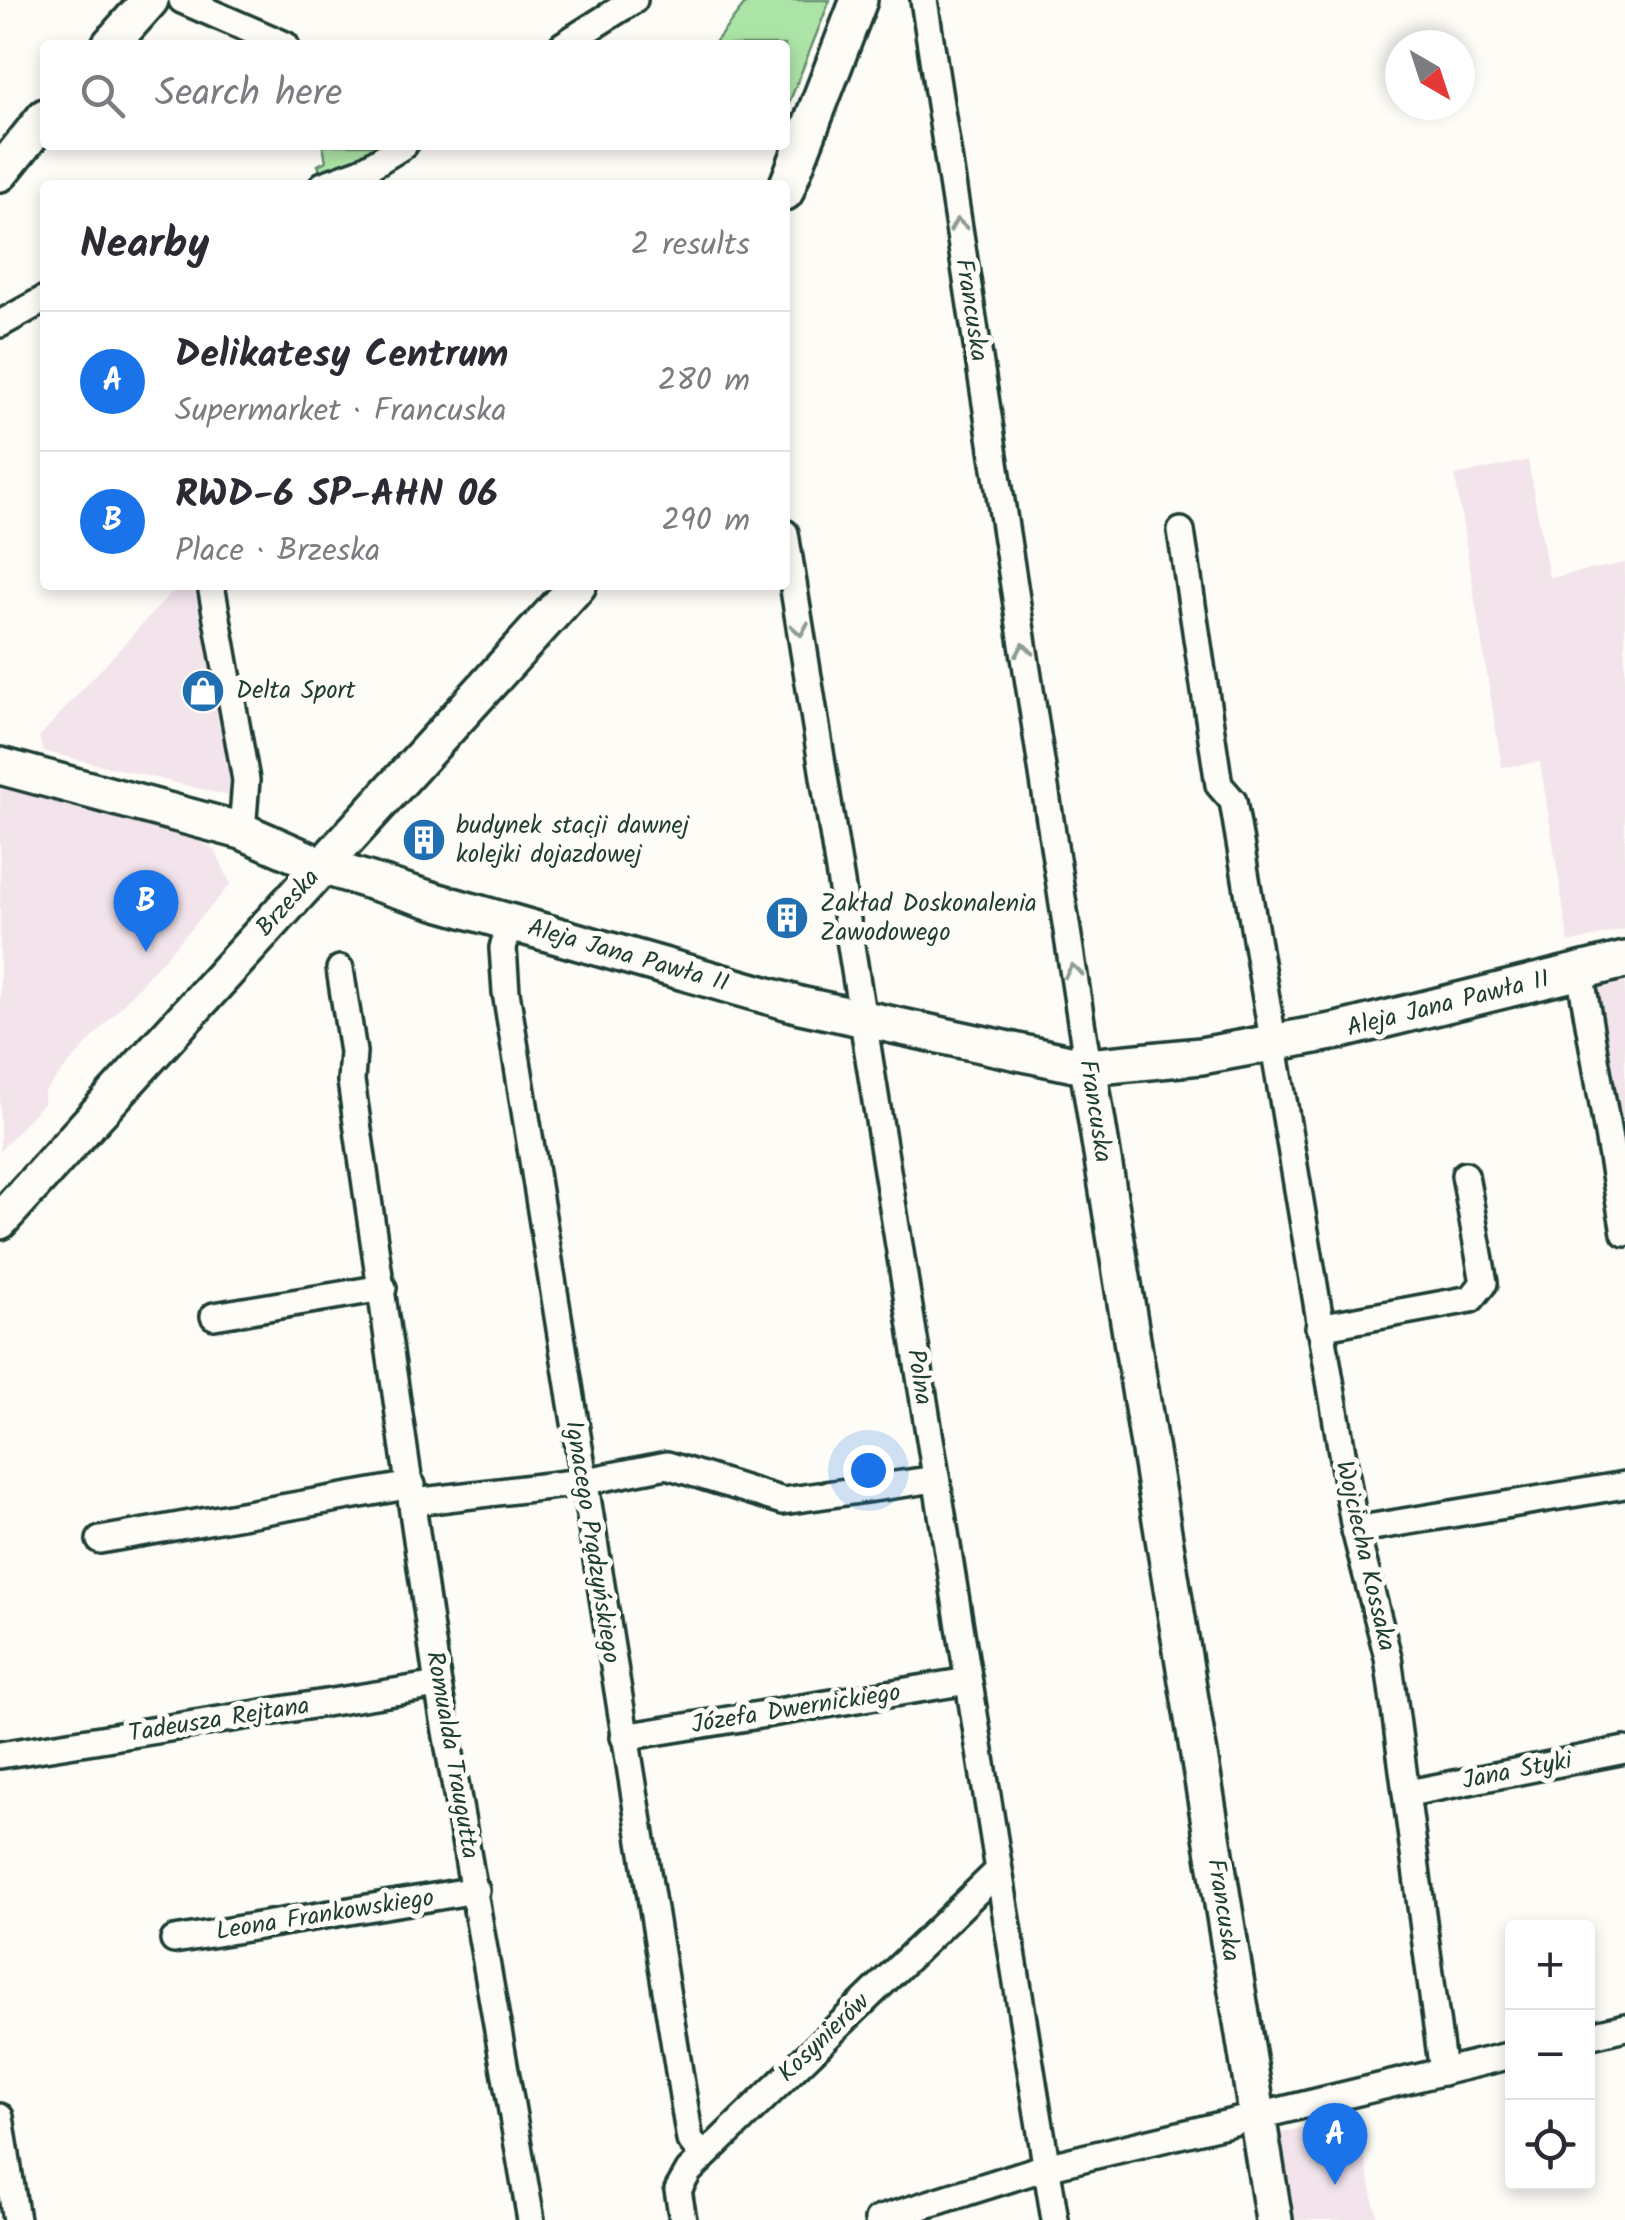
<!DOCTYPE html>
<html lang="en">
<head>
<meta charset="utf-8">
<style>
	:root { --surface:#fff; --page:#f7f7f7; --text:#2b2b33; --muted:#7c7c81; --line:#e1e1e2; --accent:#1a73e8 }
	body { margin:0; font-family:Kalam,sans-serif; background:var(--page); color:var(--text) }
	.controls { position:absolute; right:30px; bottom:30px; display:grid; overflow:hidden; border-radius:10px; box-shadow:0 5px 15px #0003 }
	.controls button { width:90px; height:90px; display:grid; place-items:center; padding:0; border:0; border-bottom:2px solid var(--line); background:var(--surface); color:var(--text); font:50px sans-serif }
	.compass { position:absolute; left:1385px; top:30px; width:90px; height:90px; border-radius:50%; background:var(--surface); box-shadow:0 5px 15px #0003; rotate:141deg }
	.you { position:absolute; left:868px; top:1470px; width:35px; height:35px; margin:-25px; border:8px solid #fff; border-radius:50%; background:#1a73e8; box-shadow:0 0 0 15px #1a73e833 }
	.badge { display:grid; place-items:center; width:65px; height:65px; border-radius:50%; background:var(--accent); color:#fff; font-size:32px; font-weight:700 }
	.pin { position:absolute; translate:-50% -82px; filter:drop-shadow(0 2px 5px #0008) }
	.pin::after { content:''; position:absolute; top:52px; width:35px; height:30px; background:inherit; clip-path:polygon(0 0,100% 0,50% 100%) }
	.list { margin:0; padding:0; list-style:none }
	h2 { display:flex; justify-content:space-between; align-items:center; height:130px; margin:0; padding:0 40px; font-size:42px }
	h2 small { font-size:32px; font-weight:400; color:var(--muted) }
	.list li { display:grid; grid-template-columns:65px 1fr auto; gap:30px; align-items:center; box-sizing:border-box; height:140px; padding:0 40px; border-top:2px solid var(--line) }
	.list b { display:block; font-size:38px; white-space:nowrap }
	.list p { margin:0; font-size:32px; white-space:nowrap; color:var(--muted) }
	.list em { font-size:32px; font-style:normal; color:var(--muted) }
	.icon { flex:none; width:55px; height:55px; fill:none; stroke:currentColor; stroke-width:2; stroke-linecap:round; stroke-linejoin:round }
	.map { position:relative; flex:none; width:1625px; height:2220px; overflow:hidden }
	.search { position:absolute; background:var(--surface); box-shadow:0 5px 15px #0003; left:40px; top:40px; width:750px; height:110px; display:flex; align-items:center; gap:25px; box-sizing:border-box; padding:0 35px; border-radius:10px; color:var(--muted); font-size:38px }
	.panel { position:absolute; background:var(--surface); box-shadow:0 5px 15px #0003; left:40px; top:180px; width:750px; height:410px; border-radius:10px }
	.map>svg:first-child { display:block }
</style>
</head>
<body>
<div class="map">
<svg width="1625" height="2220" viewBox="0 0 1625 2220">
	<rect width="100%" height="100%" fill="#fdfcf7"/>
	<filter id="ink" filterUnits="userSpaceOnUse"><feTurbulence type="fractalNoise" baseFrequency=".01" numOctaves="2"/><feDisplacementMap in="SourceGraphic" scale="20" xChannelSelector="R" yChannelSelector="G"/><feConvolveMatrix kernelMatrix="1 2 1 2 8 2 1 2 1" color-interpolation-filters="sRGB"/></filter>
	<g filter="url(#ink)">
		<!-- built -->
		<g fill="#f3e4eb">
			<path d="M1528,460L1549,578L1625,563V929L1569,943L1540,762L1502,767L1455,476Z"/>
			<path d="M178,585H202L235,790L230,796L43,751L39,737Z"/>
			<path d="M0,787L190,835L215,850L231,884L44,1092V1102L0,1151Z"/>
			<path d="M1625,982V1153L1597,989Z"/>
			<path d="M1355,2114L1378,2220H1290L1277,2134Z"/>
		</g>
		<!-- green -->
		<g fill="#ace3a6" stroke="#66906d" stroke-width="2.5">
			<path d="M748,0H830L785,113V45H713Z"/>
			<path d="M323,145H388L321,174L318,165L326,161Z"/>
		</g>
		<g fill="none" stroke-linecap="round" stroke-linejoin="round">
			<!-- street casing -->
			<g stroke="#1f3d34" stroke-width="32">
				<g id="street">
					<path d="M182,0L285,45"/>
					<path d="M924,0L1088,1067"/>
					<path d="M563,45L634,0"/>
					<path d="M323,185L362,171L404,145"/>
					<path d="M0,324L45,299"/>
					<path d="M1181,531L1219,785L1233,801L1355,1530L1388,1657L1443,2072"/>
					<path d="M785,533L1055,2220"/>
					<path d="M211,585L246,780L242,831"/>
					<path d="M510,922L503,948L506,992L690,2140L703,2156"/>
					<path d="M340,969L353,1052L351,1081L438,1685L531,2220"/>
					<path d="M1580,971L1625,1233"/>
					<path d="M214,1316L383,1288"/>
					<path d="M1319,1327L1471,1299L1484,1283L1465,1175"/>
					<path d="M414,1502L582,1482L667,1465L783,1501L936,1479"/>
					<path d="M1355,1530L1625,1485"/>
					<path d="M100,1540L412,1485"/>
					<path d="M624,1737L968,1681"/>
					<path d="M0,1755L438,1685"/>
					<path d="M1409,1793L1625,1750"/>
					<path d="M174,1940L476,1890"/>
					<path d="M1588,2036L1625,2027"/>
					<path d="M0,2117L16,2220"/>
					<path d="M683,2220L678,2190L689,2171L998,1871"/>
					<path d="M878,2220L1046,2167L1512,2055"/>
				</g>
			</g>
			<!-- secondary casing -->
			<g stroke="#1f3d34" stroke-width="42">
				<g id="secondary">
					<path d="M110,45L150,0"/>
					<path d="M0,173L45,117"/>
					<path d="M785,192L859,0"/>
					<path d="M0,766L242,831L322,866L435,901L800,1005L1088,1067L1201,1056L1337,1031L1625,960"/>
					<path d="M1088,1067L1274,2220"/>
					<path d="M0,1221L578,585"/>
				</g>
			</g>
			<!-- street -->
			<use href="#street" stroke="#fdfcf7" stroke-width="25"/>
			<!-- secondary -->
			<use href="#secondary" stroke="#fdfcf7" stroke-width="35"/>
		</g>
		<!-- one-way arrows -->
		<defs><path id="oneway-chevron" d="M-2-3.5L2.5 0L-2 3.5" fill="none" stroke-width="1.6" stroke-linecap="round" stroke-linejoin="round" transform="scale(2.5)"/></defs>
		<g stroke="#8e9c96">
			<use href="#oneway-chevron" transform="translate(958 225) rotate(-99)"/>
			<use href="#oneway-chevron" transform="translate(800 629) rotate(81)"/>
			<use href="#oneway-chevron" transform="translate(1024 650) rotate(-99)"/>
			<use href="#oneway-chevron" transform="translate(1073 971) rotate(-99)"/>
		</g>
	</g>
	<!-- icons -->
	<defs>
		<g id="shop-disc" transform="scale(2.25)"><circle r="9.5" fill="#1f6fb2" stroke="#fdfcf7"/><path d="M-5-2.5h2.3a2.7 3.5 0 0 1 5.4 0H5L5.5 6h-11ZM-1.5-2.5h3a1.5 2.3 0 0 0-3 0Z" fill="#fff"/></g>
		<g id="building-disc" transform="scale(2.25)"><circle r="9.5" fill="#1f6fb2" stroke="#fdfcf7"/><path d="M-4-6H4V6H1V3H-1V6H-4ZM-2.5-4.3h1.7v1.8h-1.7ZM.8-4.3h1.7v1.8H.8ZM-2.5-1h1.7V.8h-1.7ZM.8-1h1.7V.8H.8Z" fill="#fff"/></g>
	</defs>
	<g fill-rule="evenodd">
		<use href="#shop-disc" x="203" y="691"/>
		<use href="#building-disc" x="424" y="840"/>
		<use href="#building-disc" x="787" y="918"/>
	</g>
	<g text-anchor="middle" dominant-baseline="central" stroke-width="10" stroke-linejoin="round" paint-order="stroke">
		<!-- street labels -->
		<g font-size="25" fill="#1f3d34" stroke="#fdfcf7">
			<text transform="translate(971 310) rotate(81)">Francuska</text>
			<text transform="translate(288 903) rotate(-48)">Brzeska</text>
			<text transform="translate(628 956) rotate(16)">Aleja Jana Pawła II</text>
			<text transform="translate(1448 1004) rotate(-14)">Aleja Jana Pawła II</text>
			<text transform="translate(1095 1111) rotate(81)">Francuska</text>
			<text transform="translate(919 1377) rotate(81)">Polna</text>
			<text transform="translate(592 1542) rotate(81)">Ignacego Prądzyńskiego</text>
			<text transform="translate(1365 1556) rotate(77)">Wojciecha Kossaka</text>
			<text transform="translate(796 1709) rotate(-9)">Józefa Dwernickiego</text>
			<text transform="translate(219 1720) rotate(-9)">Tadeusza Rejtana</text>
			<text transform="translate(452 1755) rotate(80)">Romualda Traugutta</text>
			<text transform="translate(1517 1771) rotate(-11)">Jana Styki</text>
			<text transform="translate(1223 1910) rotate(81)">Francuska</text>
			<text transform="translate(325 1915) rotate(-9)">Leona Frankowskiego</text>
			<text transform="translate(824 2038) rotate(-44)">Kosynierów</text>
		</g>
		<!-- poi labels -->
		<g font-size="25" fill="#1f3d34" stroke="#fdfcf7" text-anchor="start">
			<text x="236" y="691">Delta Sport</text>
			<text x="456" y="826">budynek stacji dawnej<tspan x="456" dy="29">kolejki dojazdowej</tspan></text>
			<text x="820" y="904">Zakład Doskonalenia<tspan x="820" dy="29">Zawodowego</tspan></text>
		</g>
	</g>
</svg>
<div class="controls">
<button>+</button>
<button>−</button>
<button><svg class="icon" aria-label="locate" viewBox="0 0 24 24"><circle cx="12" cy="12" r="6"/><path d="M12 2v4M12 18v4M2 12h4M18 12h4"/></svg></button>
</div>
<svg class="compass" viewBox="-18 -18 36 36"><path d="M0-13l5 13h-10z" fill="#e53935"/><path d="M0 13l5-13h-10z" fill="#7c7c81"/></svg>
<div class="you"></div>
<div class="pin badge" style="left:1335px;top:2185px">A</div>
<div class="pin badge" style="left:146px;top:952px">B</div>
<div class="search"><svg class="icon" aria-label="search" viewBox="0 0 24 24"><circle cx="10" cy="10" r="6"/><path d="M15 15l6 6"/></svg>Search here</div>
<section class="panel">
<h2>Nearby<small>2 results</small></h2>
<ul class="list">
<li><span class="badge">A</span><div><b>Delikatesy Centrum</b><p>Supermarket · Francuska</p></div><em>280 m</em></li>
<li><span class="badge">B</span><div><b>RWD-6 SP-AHN 06</b><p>Place · Brzeska</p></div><em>290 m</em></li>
</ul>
</section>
</div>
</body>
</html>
